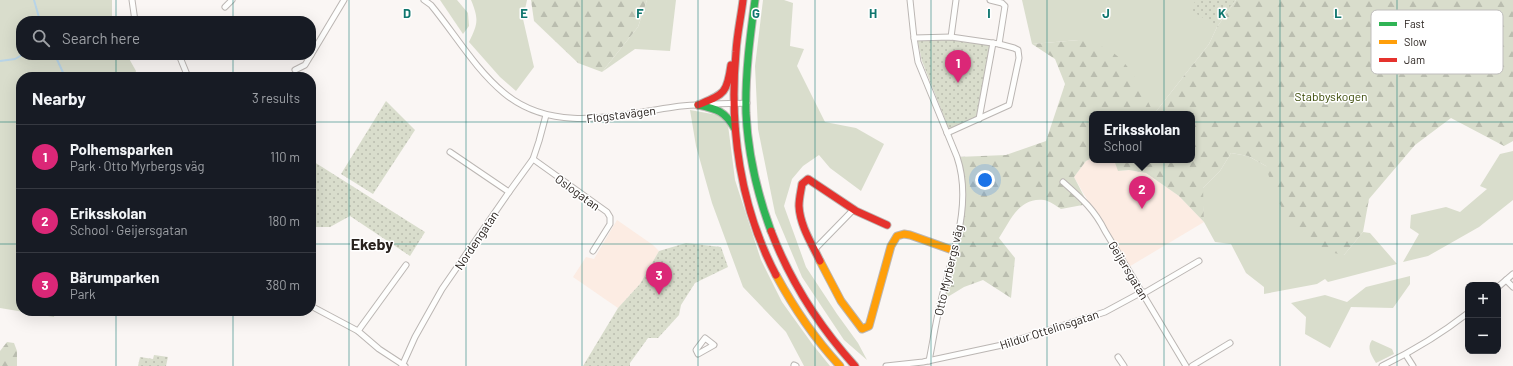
<!DOCTYPE html>
<html lang="en">
<head>
<meta charset="utf-8">
<style>
	:root { --surface:#171b24; --page:#242831; --text:#f1f3f6; --muted:#9ea1a6; --line:#363941; --accent:#db2777 }
	body { margin:0; font-family:Barlow,sans-serif; background:var(--page); color:var(--text) }
	.controls { position:absolute; right:12px; bottom:12px; display:grid; overflow:hidden; border-radius:8px; box-shadow:0 4px 16px #0002 }
	.controls button { width:36px; height:36px; display:grid; place-items:center; padding:0; border:0; border-bottom:1px solid var(--line); background:var(--surface); color:var(--text); font:20px sans-serif }
	.you { position:absolute; left:985px; top:180px; width:14px; height:14px; margin:-10px; border:3px solid #fff; border-radius:50%; background:#1a73e8; box-shadow:0 0 0 6px #1a73e833 }
	.badge { display:grid; place-items:center; width:26px; height:26px; border-radius:50%; background:var(--accent); color:#fff; font-size:13px; font-weight:700 }
	.pin { position:absolute; translate:-50% -33px; filter:drop-shadow(0 1px 2px #0008) }
	.pin::after { content:''; position:absolute; top:21px; width:14px; height:12px; background:inherit; clip-path:polygon(0 0,100% 0,50% 100%) }
	.popup { position:absolute; left:1089px; top:111px; width:106px; height:52px; box-sizing:border-box; display:grid; place-content:center; border-radius:8px; background:var(--surface); filter:drop-shadow(0 1px 3px #0005); font-size:13px; white-space:nowrap; color:var(--muted) }
	.popup b { font-size:15px; color:var(--text) }
	.popup::after { content:''; position:absolute; left:50%; top:100%; margin-left:-8px; border:8px solid transparent; border-top-color:var(--surface) }
	.list { margin:0; padding:0; list-style:none }
	h2 { display:flex; justify-content:space-between; align-items:center; height:52px; margin:0; padding:0 16px; font-size:17px }
	h2 small { font-size:13px; font-weight:400; color:var(--muted) }
	.list li { display:grid; grid-template-columns:26px 1fr auto; gap:12px; align-items:center; box-sizing:border-box; height:64px; padding:0 16px; border-top:1px solid var(--line) }
	.list b { display:block; font-size:15px; white-space:nowrap }
	.list p { margin:0; font-size:13px; white-space:nowrap; color:var(--muted) }
	.list em { font-size:13px; font-style:normal; color:var(--muted) }
	.icon { flex:none; width:22px; height:22px; fill:none; stroke:currentColor; stroke-width:2; stroke-linecap:round; stroke-linejoin:round }
	.map { position:relative; flex:none; width:1513px; height:366px; overflow:hidden }
	.search { position:absolute; background:var(--surface); box-shadow:0 4px 16px #0002; left:16px; top:16px; width:300px; height:44px; display:flex; align-items:center; gap:10px; box-sizing:border-box; padding:0 14px; border-radius:16px; color:var(--muted); font-size:15px }
	.panel { position:absolute; background:var(--surface); box-shadow:0 4px 16px #0002; left:16px; top:72px; width:300px; height:244px; border-radius:16px }
	.map>svg:first-child { display:block }
</style>
</head>
<body>
<div class="map">
<svg width="1513" height="366" viewBox="0 0 1513 366">
	<defs>
		<pattern id="forest-firs" width="22" height="20" patternUnits="userSpaceOnUse"><rect width="22" height="20" fill="#d9ddcc"/><path d="M5 1l3.5 6h-7zM16 11l3.5 6h-7z" fill="#babdaf"/></pattern>
		<pattern id="park-dots" width="8" height="8" patternUnits="userSpaceOnUse"><rect width="8" height="8" fill="#d9ddcc"/><path d="M2 2h.1M6 6h.1" fill="none" stroke="#babdaf" stroke-width="1.8" stroke-linecap="round"/></pattern>
	</defs>
	<rect width="100%" height="100%" fill="#faf6f4"/>
	<!-- built -->
	<g fill="#fcece3">
		<path d="M1092,158V160H1114L1119,171L1129,170L1146,173L1179,196L1204,222L1127,268L1074,177L1086,161Z"/>
		<path d="M617,220L653,245L659,251L640,284L618,308L573,277L586,257L594,259Z"/>
	</g>
	<!-- green -->
	<g fill="#d9ddcc">
		<path d="M0,0H112V21H21V55H127L136,71L134,77H21V311H55L54,317L0,308Z"/>
		<path d="M440,0H457L468,13L469,26L463,34Z"/>
		<path d="M471,0H527L523,19L534,67L516,91L500,77L469,42C478,24 479,19 471,0Z"/>
		<path d="M647,0H676L670,51L635,49L602,72L638,27Z"/>
		<path d="M763,0H784L793,3L790,46L804,49L797,66L825,122L856,128L884,144L861,191L830,168L819,155L803,166L792,179L784,206L806,267L837,314L858,343L867,360L844,340L802,277L775,213L758,129L755,66Z"/>
		<path d="M1022,0H1236L1217,27L1209,44L1154,114L1079,40L1032,44Z"/>
		<path d="M690,110L718,115L728,125L735,180L761,260L782,302L813,345L830,366H804L786,332L743,287L712,203L696,146Z"/>
		<path d="M1513,151V200L1479,227L1428,256L1403,262L1419,234L1410,228L1411,215L1446,207L1460,212L1487,189L1480,186L1500,154Z"/>
		<path d="M1231,153L1248,156L1266,166L1344,255L1363,232L1370,233L1397,264L1328,282L1325,279L1317,284L1264,294V287L1246,273L1231,244L1215,242L1204,222L1202,189L1220,171Z"/>
		<path d="M1410,276V284L1393,308L1351,307L1330,348L1305,334L1306,317L1291,303L1325,295L1347,302L1366,287Z"/>
		<path d="M1372,340L1392,349L1394,354L1376,363C1372,356 1366,348 1372,340Z"/>
	</g>
	<!-- forest -->
	<g fill="url(#forest-firs)">
		<path d="M531,0H647L638,27L602,72L578,63L534,21Z"/>
		<path d="M1236,0H1513V141L1504,146L1451,118L1415,145L1369,199L1363,232L1344,255L1314,249L1283,210L1273,191L1266,166L1248,156L1231,153L1220,171L1203,188L1204,222L1179,196L1146,173L1129,170L1118,171L1114,160H1192V114H1154L1209,44L1217,27Z"/>
		<path d="M1079,40C1087,42 1097,44 1105,48C1130,60 1143,91 1154,114H1092V158L1086,161L1074,177L1088,204L1061,209C1056,206 1050,201 1044,200C1019,197 1011,220 999,238L1015,258L1011,298L983,280L964,287L941,301L955,251L963,187L957,157L1006,155L1046,141L1065,84L1055,59L1032,44Z"/>
		<path d="M7,342L14,343L17,351V366H0V351Z"/>
	</g>
	<!-- park -->
	<g fill="url(#park-dots)">
		<path d="M1196,0H1235L1215,25L1190,10Z"/>
		<path d="M951,37L993,43L979,119L950,132L922,61L917,38Z"/>
		<path d="M386,101L415,130L373,194L341,174Z"/>
		<path d="M311,160L425,232L410,256L350,216L330,227H311Z"/>
		<path d="M686,243L721,247L728,267L695,283L681,305L679,315L658,338H648L630,363V366H583L618,308L640,284L659,251Z"/>
		<path d="M154,355L168,357L166,366H138L140,357L153,359Z"/>
	</g>
	<g fill="none" stroke-linecap="round" stroke-linejoin="round">
		<!-- stream -->
		<g stroke="#b8d4e7" stroke-width="2">
			<path d="M34,0L40,21"/>
			<path d="M55,55L65,77"/>
			<path d="M0,61L15,59L22,55"/>
		</g>
		<!-- street casing -->
		<g stroke="#bbb6b3" stroke-width="7">
			<g id="street">
				<path d="M132,0L135,21"/>
				<path d="M424,0L431,5C455,34 475,69 504,93C553,134 617,115 674,107C698,104 722,104 747,103"/>
				<path d="M910,0L914,38L918,62L957,157C973,204 952,255 941,301C936,320 933,341 929,361"/>
				<path d="M990,0L1002,3L1005,6L999,44"/>
				<path d="M225,7L232,0"/>
				<path d="M951,37L956,0"/>
				<path d="M914,38L951,37L999,44L1014,48L1018,50L1019,58L1009,105L947,133"/>
				<path d="M179,55L188,77"/>
				<path d="M311,55L344,0"/>
				<path d="M295,70L305,65L311,55"/>
				<path d="M979,119L993,43"/>
				<path d="M450,152L509,192"/>
				<path d="M533,159L607,212L610,217V224L593,251"/>
				<path d="M1063,182C1081,198 1094,209 1105,231L1186,366"/>
				<path d="M814,250L854,209"/>
				<path d="M1506,280L1513,287"/>
				<path d="M1498,287L1513,274"/>
				<path d="M311,306L358,331L379,349L405,366"/>
				<path d="M358,331L406,265"/>
				<path d="M705,338L714,345L698,354L696,350Z"/>
				<path d="M1406,355L1413,366"/>
				<path d="M1118,357L1124,366"/>
				<path d="M794,365L796,366"/>
				<path d="M402,366L415,337L442,289L509,192L533,159L539,141L546,115"/>
				<path d="M886,366L923,362L1002,345L1105,312L1142,292H1146L1199,261"/>
				<path d="M1192,366L1230,343"/>
				<path d="M1382,366C1413,351 1441,334 1468,313"/>
			</g>
		</g>
		<!-- fast casing -->
		<g stroke="#bbb6b3" stroke-width="9">
			<g id="fast">
				<path d="M755,0C750,37 745,75 746,113C748,154 757,193 771,231"/>
				<path d="M698,105C717,109 725,111 735,129"/>
			</g>
		</g>
		<!-- slow casing -->
		<g stroke="#bbb6b3" stroke-width="9">
			<g id="slow">
				<path d="M820,261L841,301L862,329L869,326L891,246L897,236L904,234L910,235L955,251"/>
				<path d="M776,275C794,308 814,338 840,366"/>
			</g>
		</g>
		<!-- jam casing -->
		<g stroke="#bbb6b3" stroke-width="9">
			<g id="jam">
				<path d="M743,0C741,17 737,34 736,52C729,127 740,207 776,275"/>
				<path d="M698,105C724,94 727,94 731,65"/>
				<path d="M771,231C791,283 818,325 855,366"/>
				<path d="M820,261C812,244 800,226 799,206C799,198 801,191 802,184L808,179L856,211L887,225"/>
			</g>
		</g>
		<!-- street -->
		<use href="#street" stroke="#fefefd" stroke-width="5"/>
		<!-- fast -->
		<use href="#fast" stroke="#30b455" stroke-width="7"/>
		<!-- slow -->
		<use href="#slow" stroke="#ff9f0a" stroke-width="7"/>
		<!-- jam -->
		<use href="#jam" stroke="#e5322d" stroke-width="7"/>
	</g>
	<!-- grid -->
	<path fill="none" stroke="#0f766e" stroke-width="1" stroke-opacity="0.55" d="M116,0V21M233,0V21M349,0V366M466,0V366M582,0V366M698,0V366M815,0V366M931,0V366M1047,0V366M1164,0V366M1280,0V366M1397,0V366M116,55V77M233,55V77M0,122H21M311,122H1513M0,244H21M311,244H1513M116,311V366M233,311V366"/>
	<g text-anchor="middle" dominant-baseline="central" stroke-width="3" stroke-linejoin="round" paint-order="stroke">
		<!-- park labels -->
		<g font-size="12" fill="#394905" stroke="#fff">
			<text x="1331" y="96">Stabbyskogen</text>
		</g>
		<!-- street labels -->
		<g font-size="12" fill="#29221e" stroke="#fff">
			<text transform="translate(621 114) rotate(-7)">Flogstavägen</text>
			<text transform="translate(578 192) rotate(36)">Oslogatan</text>
			<text transform="translate(476 240) rotate(-56)">Nordengatan</text>
			<text transform="translate(948 270) rotate(-77)">Otto Myrbergs väg</text>
			<text transform="translate(1129 270) rotate(59)">Geijersgatan</text>
			<text transform="translate(1049 329) rotate(-18)">Hildur Ottelinsgatan</text>
		</g>
		<!-- district labels -->
		<g font-size="16" font-weight="bold" fill="#29221e" stroke="#fff">
			<text x="372" y="243">Ekeby</text>
		</g>
	</g>
	<!-- legend -->
	<rect x="1371" y="10" width="132" height="64" rx="6" fill="#fff" stroke="#bfbdbc" stroke-width="1"/>
	<rect x="1379" y="22" width="18" height="4" fill="#30b455"/>
	<rect x="1379" y="40" width="18" height="4" fill="#ff9f0a"/>
	<rect x="1379" y="58" width="18" height="4" fill="#e5322d"/>
	<g font-size="11" fill="#29221e">
		<text x="1404" y="28">Fast</text>
		<text x="1404" y="46">Slow</text>
		<text x="1404" y="64">Jam</text>
	</g>
	<g font-size="13" text-anchor="middle" font-weight="bold" fill="#0f766e" stroke="#fff" stroke-width="3" stroke-linejoin="round" paint-order="stroke">
		<text x="407" y="18">D</text>
		<text x="524" y="18">E</text>
		<text x="640" y="18">F</text>
		<text x="756" y="18">G</text>
		<text x="873" y="18">H</text>
		<text x="989" y="18">I</text>
		<text x="1106" y="18">J</text>
		<text x="1222" y="18">K</text>
		<text x="1338" y="18">L</text>
	</g>
</svg>
<div class="controls">
<button>+</button>
<button>−</button>
</div>
<div class="you"></div>
<div class="pin badge" style="left:958px;top:83px">1</div>
<div class="pin badge" style="left:1142px;top:209px">2</div>
<div class="popup"><b>Eriksskolan</b>School</div>
<div class="pin badge" style="left:659px;top:295px">3</div>
<div class="search"><svg class="icon" aria-label="search" viewBox="0 0 24 24"><circle cx="10" cy="10" r="6"/><path d="M15 15l6 6"/></svg>Search here</div>
<section class="panel">
<h2>Nearby<small>3 results</small></h2>
<ul class="list">
<li><span class="badge">1</span><div><b>Polhemsparken</b><p>Park · Otto Myrbergs väg</p></div><em>110 m</em></li>
<li><span class="badge">2</span><div><b>Eriksskolan</b><p>School · Geijersgatan</p></div><em>180 m</em></li>
<li><span class="badge">3</span><div><b>Bärumparken</b><p>Park</p></div><em>380 m</em></li>
</ul>
</section>
</div>
</body>
</html>
